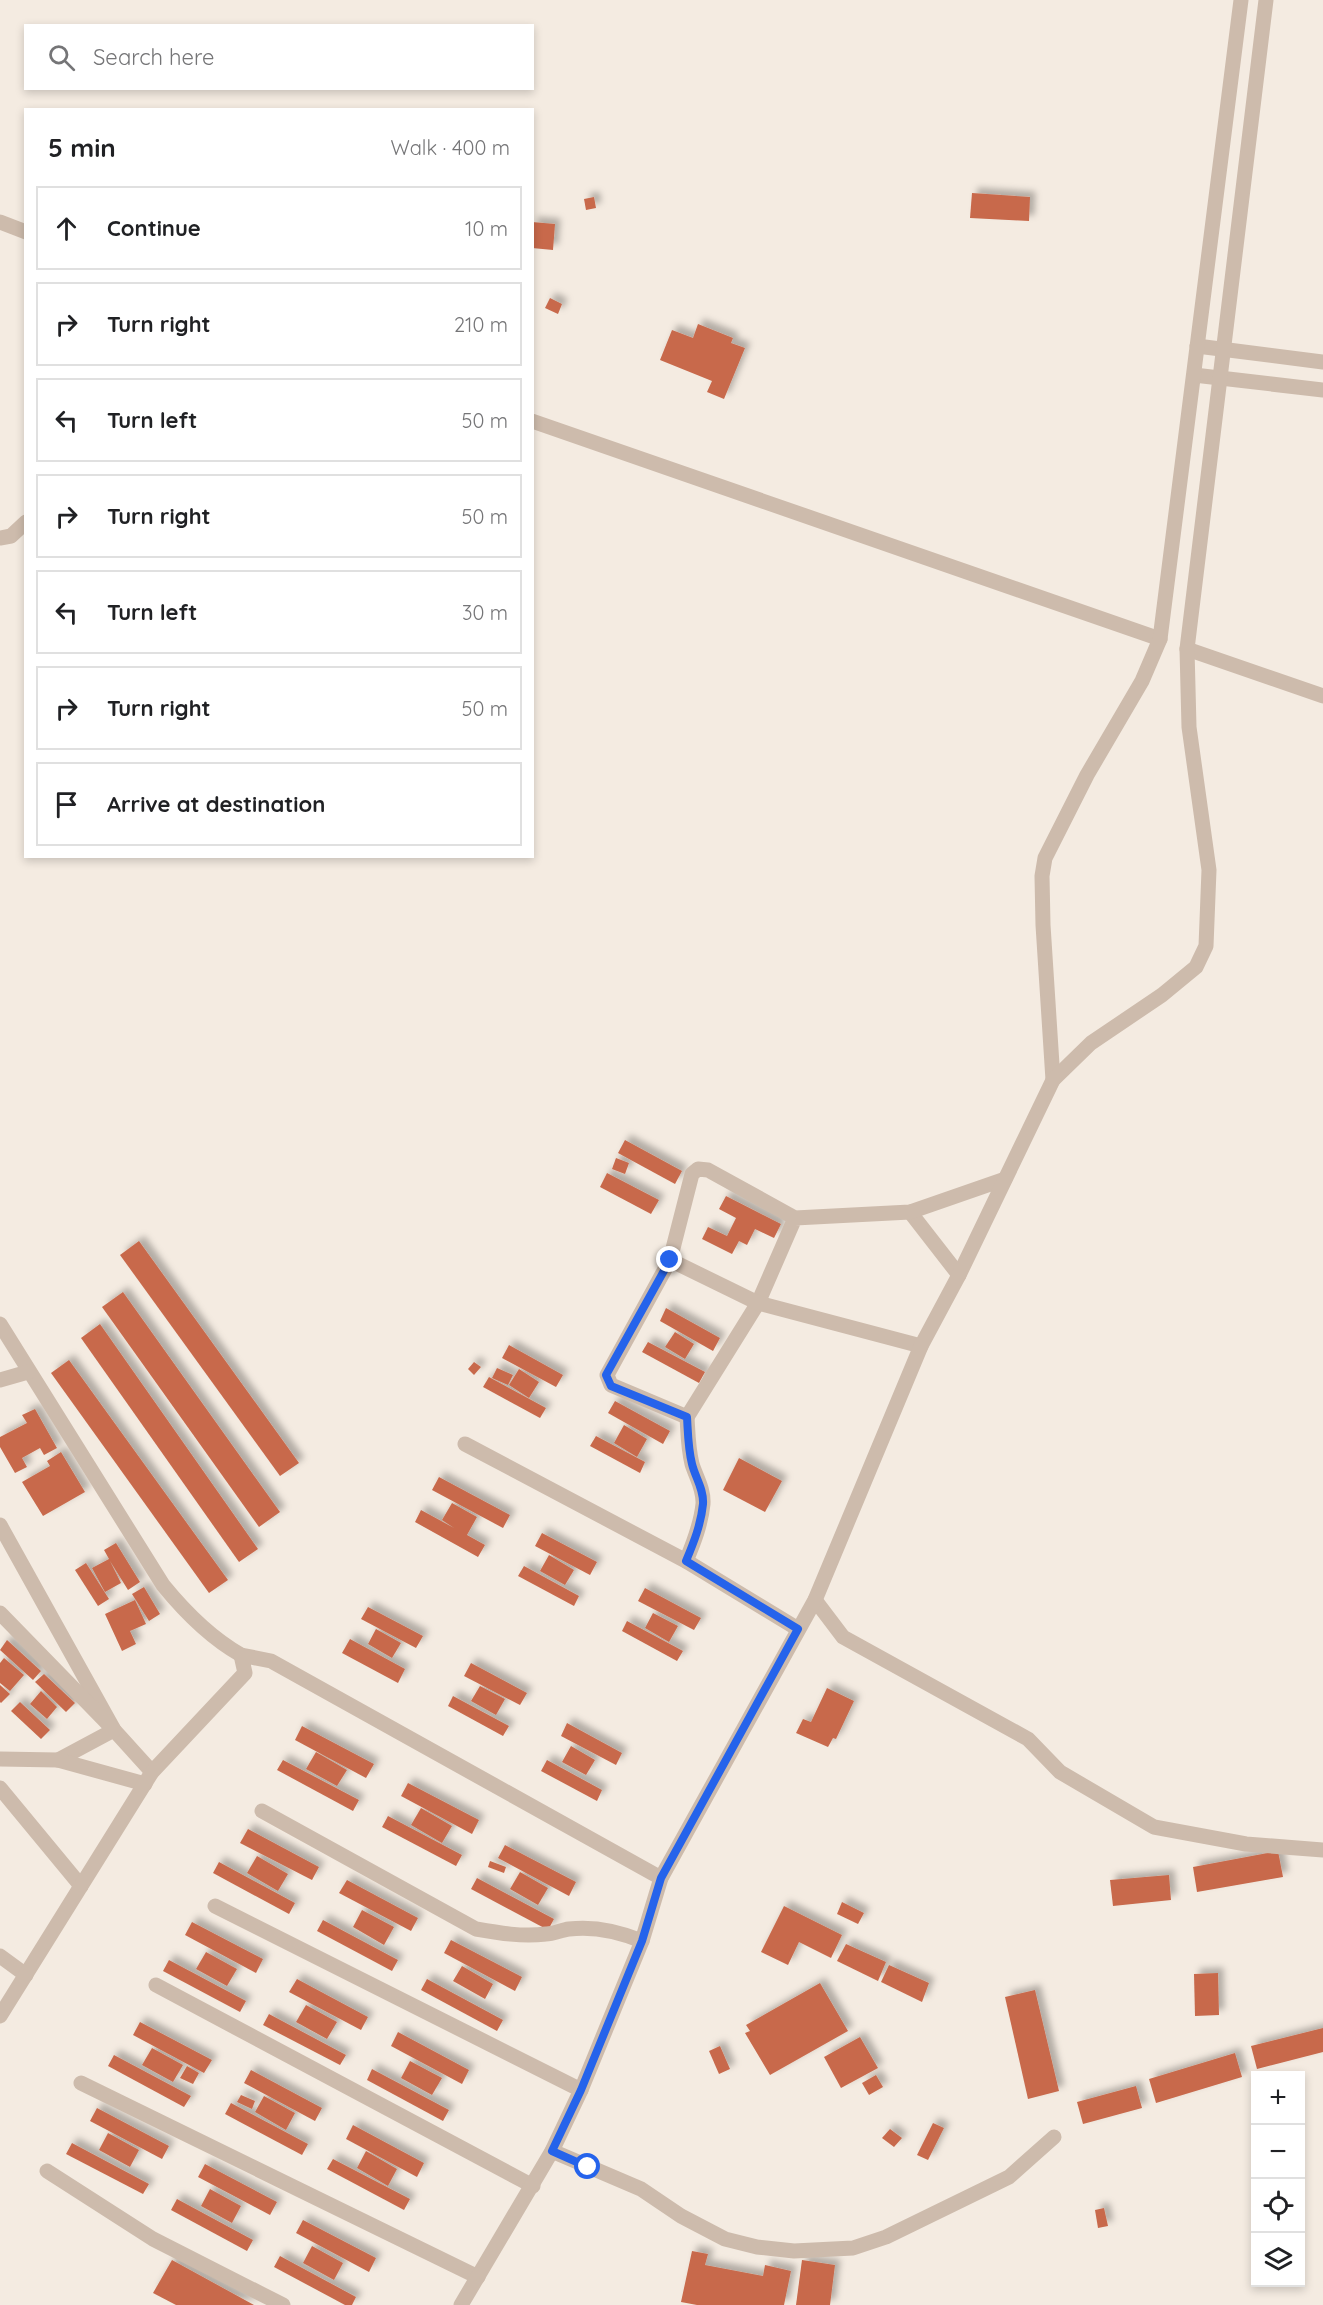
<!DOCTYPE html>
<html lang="en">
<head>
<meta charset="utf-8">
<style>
	:root { --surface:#fff; --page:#f2f2f2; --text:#202124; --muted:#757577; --line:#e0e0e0 }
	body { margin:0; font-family:Quicksand,sans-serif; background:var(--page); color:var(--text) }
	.controls { position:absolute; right:18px; bottom:18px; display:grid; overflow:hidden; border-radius:0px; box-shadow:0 3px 9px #0003 }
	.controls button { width:54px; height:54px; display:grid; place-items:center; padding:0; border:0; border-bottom:2px solid var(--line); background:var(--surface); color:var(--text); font:30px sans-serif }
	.stop { position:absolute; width:18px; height:18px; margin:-14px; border:4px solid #2563eb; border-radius:50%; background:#fff }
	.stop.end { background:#2563eb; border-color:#fff; box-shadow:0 2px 6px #0008 }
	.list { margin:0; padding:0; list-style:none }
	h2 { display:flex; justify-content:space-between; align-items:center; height:78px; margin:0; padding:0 24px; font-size:26px }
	h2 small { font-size:20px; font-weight:400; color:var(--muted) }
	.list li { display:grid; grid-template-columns:39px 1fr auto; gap:18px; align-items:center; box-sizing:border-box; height:84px; margin:0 12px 12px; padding:0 12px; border:2px solid var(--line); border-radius:0px }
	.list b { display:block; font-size:22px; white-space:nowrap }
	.list em { font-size:20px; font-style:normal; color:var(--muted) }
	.icon { flex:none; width:33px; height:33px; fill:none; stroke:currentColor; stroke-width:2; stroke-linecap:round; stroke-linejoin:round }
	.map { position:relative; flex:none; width:1323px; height:2305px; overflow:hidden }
	.search { position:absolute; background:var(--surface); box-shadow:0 3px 9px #0003; left:24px; top:24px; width:510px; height:66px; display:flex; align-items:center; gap:15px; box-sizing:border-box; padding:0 21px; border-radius:0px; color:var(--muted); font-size:22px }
	.panel { position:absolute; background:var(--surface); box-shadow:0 3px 9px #0003; left:24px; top:108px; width:510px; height:750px; border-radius:0px }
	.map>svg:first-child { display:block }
</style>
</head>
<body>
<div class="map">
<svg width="1323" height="2305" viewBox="0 0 1323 2305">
	<defs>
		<filter id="shadow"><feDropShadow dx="5.5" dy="-5.5" stdDeviation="3" flood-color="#0004"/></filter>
	</defs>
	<rect width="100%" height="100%" fill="#f4ebe1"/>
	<!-- building -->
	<g fill="#c8694b" filter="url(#shadow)">
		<path d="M972,193L1030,197L1029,221L970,218Z"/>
		<path d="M594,197L596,208L586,210L584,199Z"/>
		<path d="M532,222L555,224L553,250L532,248Z"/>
		<path d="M550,298L562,304L558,314L545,308Z"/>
		<path d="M698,324L733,338L731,343L745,348L724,399L707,392L712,381L660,360L672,330L693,338Z"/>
		<path d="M625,1140L682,1171L675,1184L618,1153Z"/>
		<path d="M616,1158L629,1163L625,1174L612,1169Z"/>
		<path d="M607,1173L659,1200L651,1214L600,1187Z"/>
		<path d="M726,1196L781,1224L774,1238L755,1229L747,1245L739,1241L732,1254L702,1239L708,1227L727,1236L736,1218L719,1209Z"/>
		<path d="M139,1241L299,1463L280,1476L120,1255Z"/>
		<path d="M123,1292L280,1512L259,1527L102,1307Z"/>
		<path d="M666,1308L720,1338L713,1351L660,1321Z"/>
		<path d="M100,1324L258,1549L239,1562L81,1338Z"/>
		<path d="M675,1332L694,1344L685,1359L665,1347Z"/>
		<path d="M648,1342L705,1372L699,1383L642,1352Z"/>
		<path d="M509,1345L563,1375L556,1387L502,1358Z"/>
		<path d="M69,1360L228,1580L209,1593L51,1373Z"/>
		<path d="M474,1362L481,1367L474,1375L468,1369Z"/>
		<path d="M497,1368L513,1375L508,1385L492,1378Z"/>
		<path d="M519,1369L539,1382L529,1398L509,1385Z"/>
		<path d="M489,1377L546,1408L540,1418L483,1387Z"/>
		<path d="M615,1401L670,1431L663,1444L608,1413Z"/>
		<path d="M35,1409L57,1448L44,1455L40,1448L22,1458L27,1467L15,1473L0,1447V1437L27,1423L22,1415Z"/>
		<path d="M624,1425L647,1439L637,1457L614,1443Z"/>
		<path d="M596,1436L645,1462L640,1473L590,1446Z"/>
		<path d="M61,1452L85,1492L43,1516L22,1482L50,1466L47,1461Z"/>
		<path d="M739,1458L782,1481L765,1512L723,1490Z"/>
		<path d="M439,1477L510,1515L503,1528L432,1490Z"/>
		<path d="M452,1503L477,1517L467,1535L485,1545L478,1557L415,1522L421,1510L454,1528L442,1520Z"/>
		<path d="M542,1533L597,1562L590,1575L535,1546Z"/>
		<path d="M116,1543L140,1582L128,1590L110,1561L121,1583L105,1592L92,1568L109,1559L104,1550Z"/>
		<path d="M549,1555L574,1570L565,1585L540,1571Z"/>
		<path d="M86,1563L109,1599L98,1606L75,1570Z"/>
		<path d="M524,1566L579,1596L574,1606L518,1576Z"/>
		<path d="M144,1587L160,1614L149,1621L132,1594Z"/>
		<path d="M645,1588L701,1618L694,1630L638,1601Z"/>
		<path d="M135,1600L146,1624L130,1631L136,1644L122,1651L105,1614Z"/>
		<path d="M368,1607L423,1636L416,1648L361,1619Z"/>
		<path d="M653,1613L678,1626L669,1642L645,1628Z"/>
		<path d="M627,1621L683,1651L677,1661L622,1631Z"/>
		<path d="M376,1629L401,1643L392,1658L368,1644Z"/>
		<path d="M350,1639L405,1669L398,1683L342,1653Z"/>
		<path d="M7,1640L41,1671L33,1680L0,1650Z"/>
		<path d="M4,1658L24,1675L10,1691L0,1683V1663Z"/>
		<path d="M471,1663L527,1693L520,1705L464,1676Z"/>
		<path d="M44,1674L75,1703L66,1712L35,1682Z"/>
		<path d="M0,1685L10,1694L1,1703L0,1702Z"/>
		<path d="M480,1686L505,1699L496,1715L471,1701Z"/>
		<path d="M827,1688L854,1701L836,1739L833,1738L828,1747L796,1733L803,1719L811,1722Z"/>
		<path d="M41,1691L57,1707L47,1719L30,1704Z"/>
		<path d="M453,1696L509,1726L503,1736L448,1706Z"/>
		<path d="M20,1702L50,1730L41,1739L11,1711Z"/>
		<path d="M567,1723L622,1753L616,1765L561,1736Z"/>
		<path d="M302,1726L374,1764L366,1778L295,1740Z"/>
		<path d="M571,1746L595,1760L586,1775L562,1762Z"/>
		<path d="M316,1752L347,1770L337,1786L306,1769Z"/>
		<path d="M283,1760L359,1800L353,1811L277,1770Z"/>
		<path d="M547,1760L602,1790L597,1801L541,1771Z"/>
		<path d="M408,1783L479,1820L472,1834L401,1796Z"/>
		<path d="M421,1808L452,1826L442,1843L411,1825Z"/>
		<path d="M388,1816L462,1855L456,1866L382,1827Z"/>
		<path d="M248,1829L319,1867L312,1880L240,1843Z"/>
		<path d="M505,1845L576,1882L569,1896L498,1858Z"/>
		<path d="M1278,1851L1283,1877L1197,1892L1193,1867Z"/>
		<path d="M257,1856L288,1874L278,1891L247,1873Z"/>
		<path d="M490,1861L506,1867L504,1873L488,1867Z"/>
		<path d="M219,1862L295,1903L289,1914L213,1873Z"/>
		<path d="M520,1872L548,1888L538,1905L510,1889Z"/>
		<path d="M1169,1875L1171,1900L1113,1906L1110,1880Z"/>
		<path d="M477,1878L554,1919L548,1930L471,1889Z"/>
		<path d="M347,1880L418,1918L411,1931L339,1893Z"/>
		<path d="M842,1902L864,1913L858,1924L837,1914Z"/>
		<path d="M784,1906L842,1935L831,1958L799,1942L788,1965L761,1952Z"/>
		<path d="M362,1910L394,1927L384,1945L353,1927Z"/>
		<path d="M323,1920L398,1960L392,1971L317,1931Z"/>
		<path d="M192,1922L263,1959L256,1973L185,1935Z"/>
		<path d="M451,1940L522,1977L515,1991L444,1953Z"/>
		<path d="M846,1944L886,1962L878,1981L837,1961Z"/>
		<path d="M206,1952L237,1969L227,1986L196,1969Z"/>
		<path d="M169,1960L246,2001L240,2012L163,1971Z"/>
		<path d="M889,1965L929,1983L922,2002L881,1982Z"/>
		<path d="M462,1966L493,1984L485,1999L453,1981Z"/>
		<path d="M1218,1973L1219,2015L1195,2016L1194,1974Z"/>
		<path d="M297,1979L368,2017L361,2030L289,1992Z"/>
		<path d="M427,1979L503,2020L497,2031L421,1990Z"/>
		<path d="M820,1983L848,2031L770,2075L745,2033L750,2031L746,2025Z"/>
		<path d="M1035,1990L1059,2091L1028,2099L1005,1997Z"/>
		<path d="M306,2005L337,2022L327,2039L296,2022Z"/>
		<path d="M269,2014L346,2055L340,2065L263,2025Z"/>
		<path d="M140,2022L212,2060L204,2073L133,2035Z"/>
		<path d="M1323,2028V2052L1257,2069L1251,2046Z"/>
		<path d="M398,2032L469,2070L462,2084L391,2046Z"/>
		<path d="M860,2037L878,2068L841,2088L824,2057Z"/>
		<path d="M720,2046L730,2069L719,2074L709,2051Z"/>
		<path d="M152,2048L183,2065L173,2082L142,2065Z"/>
		<path d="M1235,2053L1242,2077L1156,2103L1149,2079Z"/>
		<path d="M114,2055L191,2096L184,2107L108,2066Z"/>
		<path d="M410,2061L442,2078L432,2095L401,2078Z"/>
		<path d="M187,2066L199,2073L193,2084L180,2078Z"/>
		<path d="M372,2069L449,2110L443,2121L367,2080Z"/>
		<path d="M251,2070L322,2108L315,2121L244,2083Z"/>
		<path d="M876,2075L883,2087L869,2095L862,2083Z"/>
		<path d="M1136,2086L1142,2108L1083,2124L1077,2102Z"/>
		<path d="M241,2095L255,2101L252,2109L237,2102Z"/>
		<path d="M264,2096L295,2113L286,2130L255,2112Z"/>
		<path d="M231,2103L308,2144L302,2155L225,2114Z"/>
		<path d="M97,2108L169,2146L162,2159L90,2121Z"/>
		<path d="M933,2123L944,2128L928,2160L917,2155Z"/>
		<path d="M353,2125L424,2163L417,2177L346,2139Z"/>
		<path d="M890,2129L902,2138L894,2147L882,2138Z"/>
		<path d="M108,2133L139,2150L130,2167L99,2150Z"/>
		<path d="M72,2143L149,2184L143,2194L66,2154Z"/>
		<path d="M366,2151L397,2169L388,2186L357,2168Z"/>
		<path d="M333,2159L410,2199L404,2210L327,2169Z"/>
		<path d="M205,2164L277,2202L270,2215L198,2177Z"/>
		<path d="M210,2189L241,2206L232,2223L201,2206Z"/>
		<path d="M177,2199L253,2240L247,2251L171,2210Z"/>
		<path d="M1104,2208L1108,2226L1098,2228L1095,2210Z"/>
		<path d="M303,2220L376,2258L369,2272L296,2233Z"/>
		<path d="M312,2246L343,2263L334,2280L303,2263Z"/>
		<path d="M692,2251L708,2254L705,2265L763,2276L765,2265L791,2271L784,2305H697L681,2302Z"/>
		<path d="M280,2256L356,2297L352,2305H345L274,2267Z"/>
		<path d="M172,2260L254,2305H176L153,2293Z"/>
		<path d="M802,2260L835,2265L830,2305H796Z"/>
	</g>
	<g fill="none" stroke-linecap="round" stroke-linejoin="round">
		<!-- minor -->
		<g stroke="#cdbbac" stroke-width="15">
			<path d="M0,222L26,232"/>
			<path d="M1197,346L1323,362"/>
			<path d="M1194,375L1323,390"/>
			<path d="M532,421L1160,639"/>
			<path d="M0,538L11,536L26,522"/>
			<path d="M1187,649L1323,696"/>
			<path d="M1053,1080L1043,925L1042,876L1045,858L1087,775L1142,681L1160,639L1241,0"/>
			<path d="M910,1212L959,1275"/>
			<path d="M795,1218L758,1303L687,1417L611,1385L607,1375L670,1260L692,1174L698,1169L708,1170L795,1218L910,1212L1005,1179"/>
			<path d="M670,1260L758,1303L921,1346"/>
			<path d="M0,1324L163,1585C185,1612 211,1638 241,1655"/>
			<path d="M0,1380L28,1372"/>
			<path d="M465,1444L686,1561L798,1629"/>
			<path d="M0,1525L114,1730L152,1772"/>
			<path d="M686,1561C694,1542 701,1524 703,1504C704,1489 696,1477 692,1464C688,1448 688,1433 687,1417"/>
			<path d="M815,1600L843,1637L1028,1739L1060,1772L1154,1827L1246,1844L1323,1850"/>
			<path d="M0,1613L114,1730L58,1760"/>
			<path d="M0,1759L58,1760L145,1784"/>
			<path d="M0,1788L81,1886"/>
			<path d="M262,1811L476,1929C499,1933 522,1937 546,1934C554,1934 561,1930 569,1929C593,1926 620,1932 642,1941"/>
			<path d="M215,1906L581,2090"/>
			<path d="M0,1956L26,1975"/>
			<path d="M156,1985L533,2186"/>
			<path d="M0,2016L152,1772L245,1673L241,1655L271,1661L661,1878"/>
			<path d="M81,2083L478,2277"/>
			<path d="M552,2151L641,2189L681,2216L725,2239L757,2247L794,2251L853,2248L886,2237L1009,2177L1054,2137"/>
			<path d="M47,2171L153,2239L283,2305"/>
			<path d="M461,2305L552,2151L581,2090L642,1941L661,1878L815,1600L921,1346L959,1275L1053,1080L1091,1043L1162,995L1196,967L1206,946L1209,870L1189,727L1187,649L1266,0"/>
		</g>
	</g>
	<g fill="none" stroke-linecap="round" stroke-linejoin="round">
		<!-- route -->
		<path stroke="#2563eb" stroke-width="8" d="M588,2167L552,2151L581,2090L642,1941L661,1878L798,1629L686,1561C694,1542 701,1524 703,1504C704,1489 695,1477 692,1464C688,1448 688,1433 687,1417L611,1386L606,1375L670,1260"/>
	</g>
</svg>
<div class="controls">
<button>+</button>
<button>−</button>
<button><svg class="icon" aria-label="locate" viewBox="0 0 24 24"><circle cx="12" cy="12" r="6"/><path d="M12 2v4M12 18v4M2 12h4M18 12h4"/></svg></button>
<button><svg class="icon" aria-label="layers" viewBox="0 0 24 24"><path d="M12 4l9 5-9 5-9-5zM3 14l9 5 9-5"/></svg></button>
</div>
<div class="stop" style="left:588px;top:2167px"></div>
<div class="stop end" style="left:670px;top:1260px"></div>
<div class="search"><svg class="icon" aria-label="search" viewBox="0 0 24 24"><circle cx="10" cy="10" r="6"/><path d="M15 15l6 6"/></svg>Search here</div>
<section class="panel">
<h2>5 min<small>Walk · 400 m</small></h2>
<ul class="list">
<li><svg class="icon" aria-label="ahead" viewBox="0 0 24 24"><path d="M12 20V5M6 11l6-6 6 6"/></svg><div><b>Continue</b></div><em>10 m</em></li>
<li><svg class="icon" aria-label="right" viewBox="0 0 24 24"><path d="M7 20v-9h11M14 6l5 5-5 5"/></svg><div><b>Turn right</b></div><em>210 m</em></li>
<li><svg class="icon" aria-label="left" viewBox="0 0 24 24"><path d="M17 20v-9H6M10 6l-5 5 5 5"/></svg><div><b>Turn left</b></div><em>50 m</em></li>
<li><svg class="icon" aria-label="right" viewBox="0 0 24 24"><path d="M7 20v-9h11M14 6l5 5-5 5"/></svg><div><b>Turn right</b></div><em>50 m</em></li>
<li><svg class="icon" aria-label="left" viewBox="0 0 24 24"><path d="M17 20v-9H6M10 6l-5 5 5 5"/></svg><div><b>Turn left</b></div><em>30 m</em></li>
<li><svg class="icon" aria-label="right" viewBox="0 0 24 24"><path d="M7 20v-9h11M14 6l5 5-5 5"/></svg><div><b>Turn right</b></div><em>50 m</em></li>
<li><svg class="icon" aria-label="arrive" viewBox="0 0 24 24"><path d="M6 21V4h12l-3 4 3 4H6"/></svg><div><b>Arrive at destination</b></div></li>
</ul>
</section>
</div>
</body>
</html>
